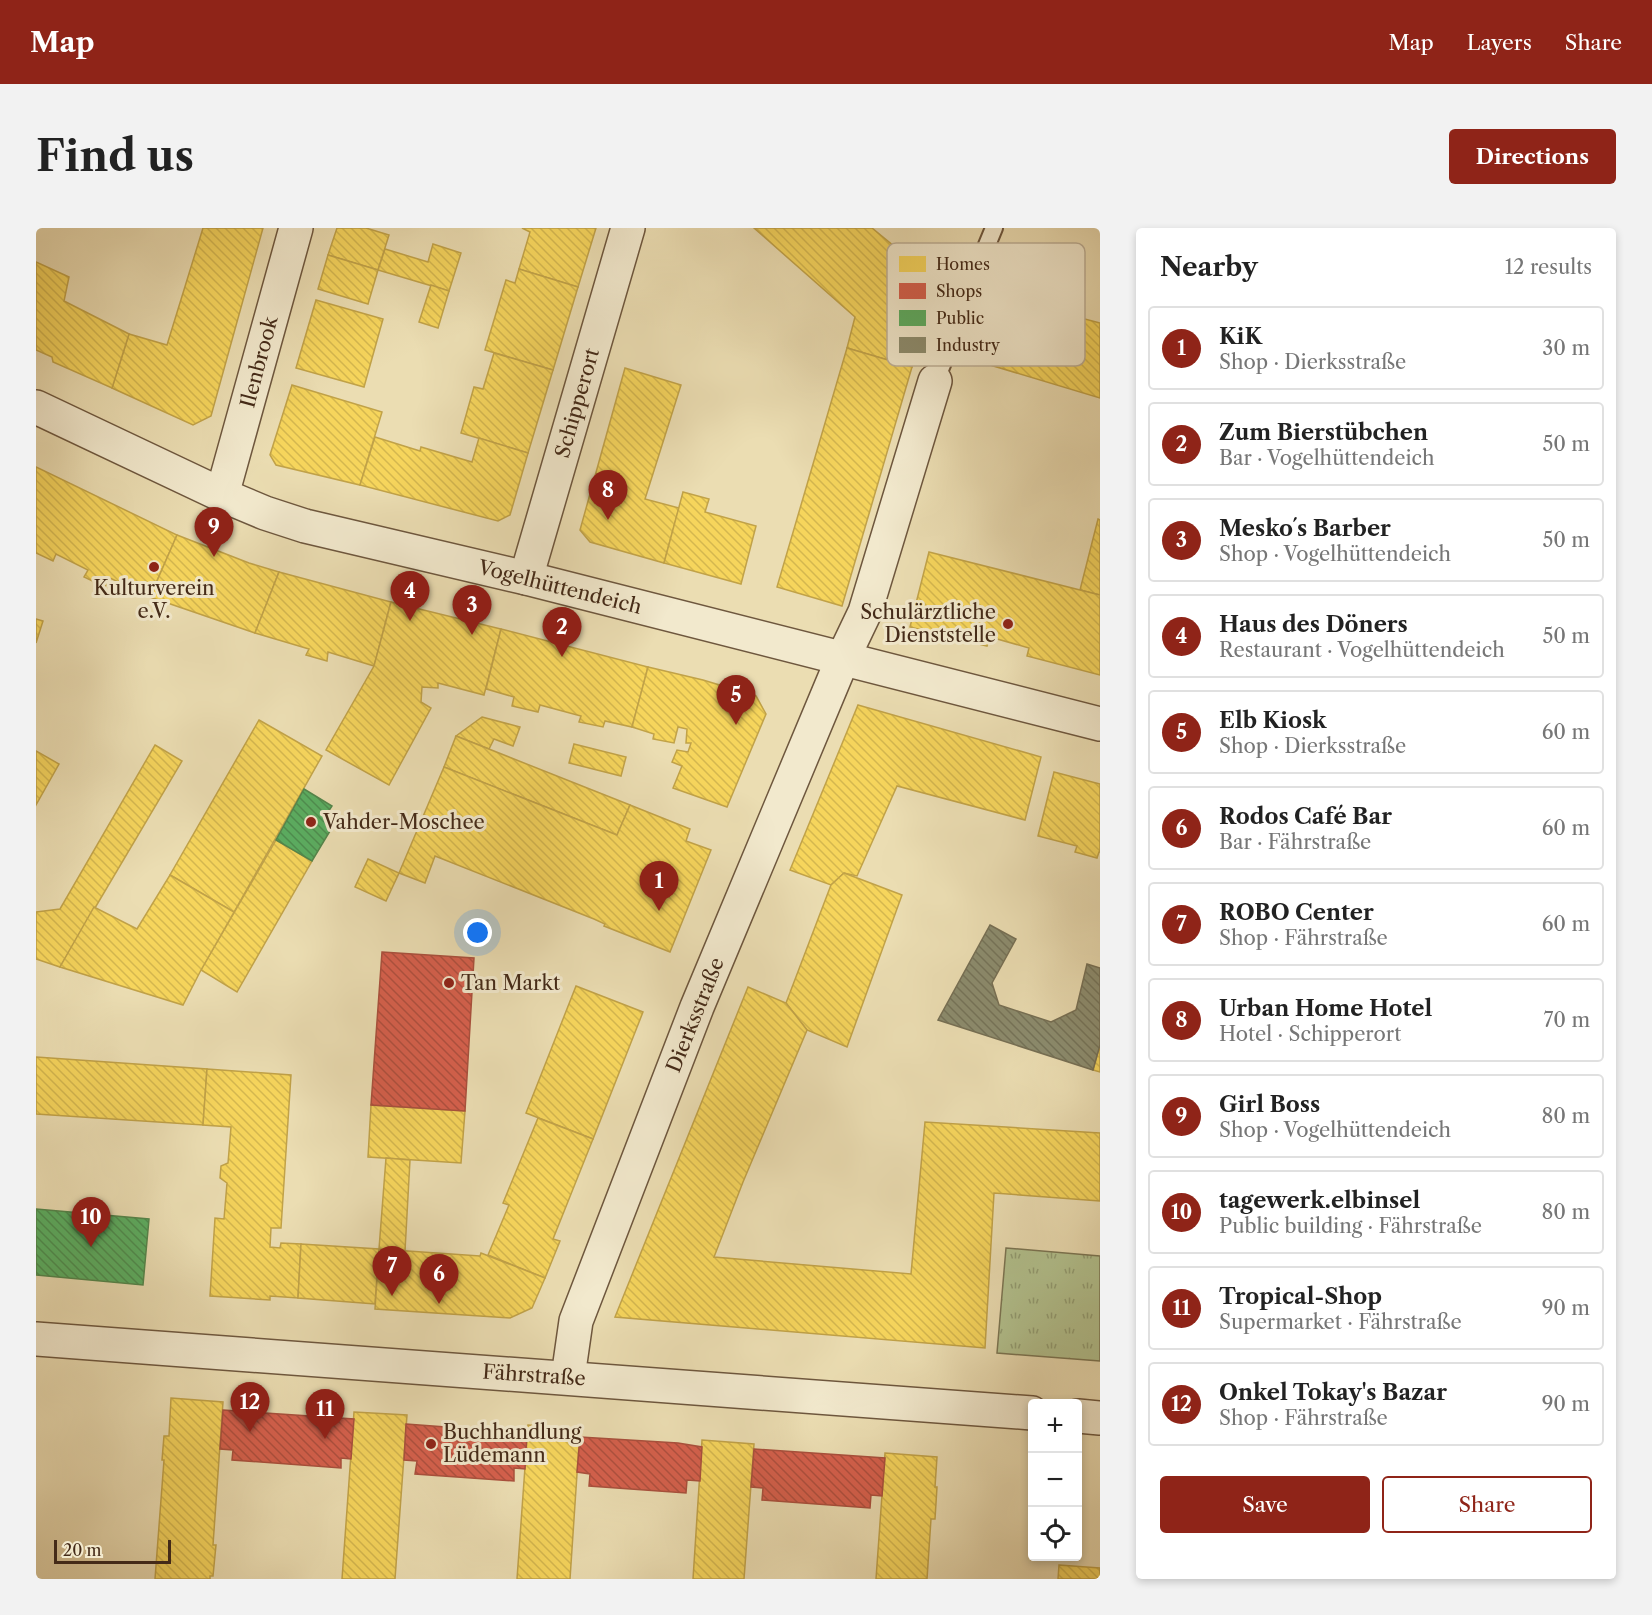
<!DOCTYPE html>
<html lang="en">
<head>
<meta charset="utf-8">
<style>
	:root { --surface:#fff; --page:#f2f2f2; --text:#222; --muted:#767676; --line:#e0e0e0; --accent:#8f2418 }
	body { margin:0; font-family:"Libre Caslon Text",serif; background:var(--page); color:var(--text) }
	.controls { position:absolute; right:18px; bottom:18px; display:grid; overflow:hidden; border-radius:6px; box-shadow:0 3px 9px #0003 }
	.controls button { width:54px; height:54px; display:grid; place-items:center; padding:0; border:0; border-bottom:2px solid var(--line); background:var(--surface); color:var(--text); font:30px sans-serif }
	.scale { position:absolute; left:18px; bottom:15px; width:117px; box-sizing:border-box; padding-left:6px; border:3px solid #442a18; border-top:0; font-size:16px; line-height:21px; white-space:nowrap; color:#442a18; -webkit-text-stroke:4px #f2e9cd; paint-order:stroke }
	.you { position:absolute; left:442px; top:705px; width:21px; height:21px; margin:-15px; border:4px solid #fff; border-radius:50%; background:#1a73e8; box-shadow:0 0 0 9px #1a73e833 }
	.badge { display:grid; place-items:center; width:39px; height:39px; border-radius:50%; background:var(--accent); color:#fff; font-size:20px; font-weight:700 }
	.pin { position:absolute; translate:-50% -50px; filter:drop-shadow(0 2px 3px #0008) }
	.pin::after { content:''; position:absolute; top:32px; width:21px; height:18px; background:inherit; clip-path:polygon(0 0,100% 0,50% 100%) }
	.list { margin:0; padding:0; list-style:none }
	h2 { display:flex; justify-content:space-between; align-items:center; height:78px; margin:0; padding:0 24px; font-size:26px }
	h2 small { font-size:20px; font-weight:400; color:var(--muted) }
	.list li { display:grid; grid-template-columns:39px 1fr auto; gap:18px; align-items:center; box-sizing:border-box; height:84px; margin:0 12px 12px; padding:0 12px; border:2px solid var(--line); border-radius:6px }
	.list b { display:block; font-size:22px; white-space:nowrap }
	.list p { margin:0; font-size:20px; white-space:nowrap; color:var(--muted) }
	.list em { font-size:20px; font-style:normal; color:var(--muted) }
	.actions { display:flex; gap:12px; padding:18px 24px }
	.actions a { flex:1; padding:14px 0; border:2px solid var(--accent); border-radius:6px; text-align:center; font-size:21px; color:var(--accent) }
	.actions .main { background:var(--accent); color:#fff }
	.icon { flex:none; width:33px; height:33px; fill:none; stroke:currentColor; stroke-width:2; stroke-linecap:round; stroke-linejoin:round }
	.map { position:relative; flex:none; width:1064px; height:1351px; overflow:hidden; border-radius:6px }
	header { display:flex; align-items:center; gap:36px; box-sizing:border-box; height:84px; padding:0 30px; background:var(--accent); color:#fff }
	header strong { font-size:28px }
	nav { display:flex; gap:33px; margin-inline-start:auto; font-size:21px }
	.intro { display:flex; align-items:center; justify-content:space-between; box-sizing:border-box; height:144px; padding:0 36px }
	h1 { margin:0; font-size:42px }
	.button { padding:15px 27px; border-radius:6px; background:var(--accent); color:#fff; font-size:21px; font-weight:700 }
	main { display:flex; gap:36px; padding:0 36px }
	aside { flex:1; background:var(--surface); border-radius:6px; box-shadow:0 3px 9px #0003 }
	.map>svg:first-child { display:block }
</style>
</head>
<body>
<header>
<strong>Map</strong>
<nav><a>Map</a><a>Layers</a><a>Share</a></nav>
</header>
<div class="intro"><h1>Find us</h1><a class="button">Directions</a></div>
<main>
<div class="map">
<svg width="1064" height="1351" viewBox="0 0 1064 1351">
	<defs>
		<pattern id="grass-tufts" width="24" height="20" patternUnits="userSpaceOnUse" patternTransform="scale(1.5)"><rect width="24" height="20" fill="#b3c28f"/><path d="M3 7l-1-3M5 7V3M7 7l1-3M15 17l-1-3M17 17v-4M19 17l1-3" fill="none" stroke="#939e74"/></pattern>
		<pattern id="homes-back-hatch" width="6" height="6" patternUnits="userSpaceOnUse" patternTransform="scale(1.5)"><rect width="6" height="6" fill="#f6d55c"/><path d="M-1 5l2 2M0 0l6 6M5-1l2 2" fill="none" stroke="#d4b74f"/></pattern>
		<pattern id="shops-back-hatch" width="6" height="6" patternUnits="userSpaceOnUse" patternTransform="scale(1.5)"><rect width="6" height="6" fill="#d6604d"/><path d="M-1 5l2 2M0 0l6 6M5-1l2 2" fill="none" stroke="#af4f3f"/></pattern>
		<pattern id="public-back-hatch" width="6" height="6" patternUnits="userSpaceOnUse" patternTransform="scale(1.5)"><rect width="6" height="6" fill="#5aae61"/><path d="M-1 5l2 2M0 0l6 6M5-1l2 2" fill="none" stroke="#4c8e4f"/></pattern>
		<pattern id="industry-back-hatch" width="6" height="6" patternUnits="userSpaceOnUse" patternTransform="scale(1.5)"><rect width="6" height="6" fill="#8c8c6e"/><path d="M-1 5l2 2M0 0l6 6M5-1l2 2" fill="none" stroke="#747359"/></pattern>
	</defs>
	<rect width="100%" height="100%" fill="#ebddb2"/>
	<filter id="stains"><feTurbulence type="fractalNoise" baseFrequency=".00333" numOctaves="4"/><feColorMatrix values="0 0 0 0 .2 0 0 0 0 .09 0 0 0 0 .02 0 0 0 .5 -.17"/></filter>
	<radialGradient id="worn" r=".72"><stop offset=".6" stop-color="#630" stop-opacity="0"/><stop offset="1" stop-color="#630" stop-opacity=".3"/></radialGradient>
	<!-- grass -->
	<path fill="url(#grass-tufts)" stroke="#7c7654" stroke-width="1.5" d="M970,1020L1064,1028V1133L961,1125Z"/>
	<!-- homes -->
	<g fill="url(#homes-back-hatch)" stroke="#c1a248" stroke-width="1.5">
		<path d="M167,0H227L175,188L157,197L76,160L93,106L131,117Z"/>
		<path d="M301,0H330L353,7L342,42L292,27Z"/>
		<path d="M486,0H560L542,59L483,41L494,4Z"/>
		<path d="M718,0H836L898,51L1064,95V170L884,116L876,139L811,120L819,89Z"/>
		<path d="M397,16L425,25L413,63L342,42L349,21L392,34Z"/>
		<path d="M292,27L342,42L332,76L282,61Z"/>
		<path d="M0,34L33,49L28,73L93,106L76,160L17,134L16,129L0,122Z"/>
		<path d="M483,41L542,59L517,142L449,122L470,52L479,55Z"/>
		<path d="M395,57L413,63L402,100L383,94Z"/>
		<path d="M280,72L347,91L328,159L260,140Z"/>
		<path d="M811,120L876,139L806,378L741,359Z"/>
		<path d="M458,125L517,142L492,225L425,205L438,159L447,161Z"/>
		<path d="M589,140L645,157L609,271L643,280L628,335L554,314L544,302Z"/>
		<path d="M256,157L346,184L324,257L240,237L234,227Z"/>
		<path d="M339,209L384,223L385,219L436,234L443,210L492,225L474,287L462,293L324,257Z"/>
		<path d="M0,239L141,307L114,369L74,350L69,359L48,349L52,342L20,326L17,333L0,325Z"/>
		<path d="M647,264L673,271L669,284L720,298L705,356L628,335Z"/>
		<path d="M1062,291L1064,292V367L1044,362Z"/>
		<path d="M141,307L213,335L243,344L219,405L114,369Z"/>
		<path d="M893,324L1064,367V447L991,428L993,420L954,409L951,418L874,399Z"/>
		<path d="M243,344L355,374L338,438L292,424L291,433L270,427L273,421L219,405Z"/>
		<path d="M355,374L465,401L448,467L402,455V460L386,459L385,474L395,480L353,557L290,522L338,438Z"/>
		<path d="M0,391L7,393L0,415Z"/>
		<path d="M465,401L612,439L596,499L569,493L567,499L543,494L545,488L504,477L502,484L476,478L478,469L450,461Z"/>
		<path d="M612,439L667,452L720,468L730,486L691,579L637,560L646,538L636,534L641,522L652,524L655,515H650L651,501L642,499L638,515L617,511L618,506L596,499Z"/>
		<path d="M822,477L1005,529L989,592L861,558L821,648L808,645L795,657L754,642Z"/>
		<path d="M446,489L484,499L477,518L458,511L453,521L420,508Z"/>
		<path d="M223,492L286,528L198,684L134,647Z"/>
		<path d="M420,508L594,577L581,607L408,539Z"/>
		<path d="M538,516L590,529L585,548L533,535Z"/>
		<path d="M119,517L146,533L24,739L0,731V684L24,681Z"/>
		<path d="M0,523L23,536L0,577Z"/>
		<path d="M408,539L581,607L594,577L654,601L650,613L675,622L634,724L568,698L569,696L558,691L399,628L389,655L363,645Z"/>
		<path d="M1018,544L1064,556V624H1063L1061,630L1039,624L1041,618L1002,608Z"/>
		<path d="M240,612L276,633L201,764L165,742Z"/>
		<path d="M332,631L363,645L350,673L319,659Z"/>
		<path d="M808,645L866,667L811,819L771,802L750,775L795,657Z"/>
		<path d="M134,647L198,684L165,742L147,777L24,739L58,679L101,701Z"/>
		<path d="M540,758L607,784L557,911L490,885Z"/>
		<path d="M712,759L750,775L771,802L707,954L678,1029L875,1046L889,894L1064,905V973L958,965L949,1120L579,1089Z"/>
		<path d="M1064,817V844L1057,842Z"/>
		<path d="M0,829L171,841L167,897L0,886Z"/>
		<path d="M171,841L255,847L245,1000H235L234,1019L244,1020L245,1015L265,1016L262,1070L234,1068V1072L174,1068L179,990L188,991L191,955L184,950L185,938L192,935L195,899L167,897Z"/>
		<path d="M335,877L429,883L425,935L332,929Z"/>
		<path d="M502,890L557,911L517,1011L524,1013L509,1050L452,1027L473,977L467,975Z"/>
		<path d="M350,930L374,932L369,1023L343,1021Z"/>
		<path d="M265,1016L343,1021L339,1076L262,1070Z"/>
		<path d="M343,1021L444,1028L445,1025L509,1050L496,1080L474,1090L339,1081Z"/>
		<path d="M135,1170L187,1174L177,1317H180L177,1348H174V1351H119L128,1232H126L128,1208H133Z"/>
		<path d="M318,1184L371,1187L359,1351H306Z"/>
		<path d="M492,1197L544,1201L534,1351H481Z"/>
		<path d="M666,1212L718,1216L708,1351H657Z"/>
		<path d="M849,1225L901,1229L899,1259H901L899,1291H895L891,1351H840Z"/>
		<path d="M1023,1337L1064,1340V1351H1022Z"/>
	</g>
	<!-- shops -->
	<g fill="url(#shops-back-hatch)" stroke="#aa503d" stroke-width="1.5">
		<path d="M346,724L438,730L429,883L335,877Z"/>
		<path d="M187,1182L318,1191L315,1231L305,1230V1240L196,1232L197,1222L184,1221Z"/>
		<path d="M370,1196L491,1205L489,1241L478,1240V1253L379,1246L381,1233L368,1232Z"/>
		<path d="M544,1209L642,1215L666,1219L664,1253L651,1252L650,1265L553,1258L554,1246L541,1244Z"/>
		<path d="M718,1221L849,1230L846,1268L835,1267L834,1280L726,1272L727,1260L715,1259Z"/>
	</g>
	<!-- public -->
	<g fill="url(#public-back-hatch)" stroke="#53864b" stroke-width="1.5">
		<path d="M268,561L296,578L290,587L300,593L276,633L240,612Z"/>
		<path d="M0,981L113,991L107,1057L0,1047Z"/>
	</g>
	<!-- industry -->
	<path fill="url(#industry-back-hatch)" stroke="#766f54" stroke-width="1.5" d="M954,697L980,711L956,755L963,777L1015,794L1040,782L1051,736L1064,740V817L1057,842L902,792Z"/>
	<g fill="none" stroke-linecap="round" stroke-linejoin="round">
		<!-- lane casing -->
		<g stroke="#6e573e" stroke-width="20">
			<g id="lane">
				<path d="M930,60L939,46L958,0"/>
				<path d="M899,153L911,125"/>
			</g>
		</g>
		<!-- street casing -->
		<g stroke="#6e573e" stroke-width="36">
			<g id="street">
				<path d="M0,179L186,267L229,285L269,298L490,350L1064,496"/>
				<path d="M186,267L260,0"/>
				<path d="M490,350L592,0"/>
				<path d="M0,1111L996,1185"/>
				<path d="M532,1149L540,1093L661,779L807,430L829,384L899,153"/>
				<path d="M1042,1188L1064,1190"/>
			</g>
		</g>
		<!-- lane -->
		<use href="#lane" stroke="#f2e9cd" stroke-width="16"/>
		<!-- street -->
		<use href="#street" stroke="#f2e9cd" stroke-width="33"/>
	</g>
	<!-- markers -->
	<g fill="#8f2418" stroke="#f2e9cd" stroke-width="2">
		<circle cx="118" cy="339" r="6"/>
		<circle cx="972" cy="396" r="6"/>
		<circle cx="275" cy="594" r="6"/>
		<circle cx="413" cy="755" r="6"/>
		<circle cx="395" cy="1216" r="6"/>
	</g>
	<g text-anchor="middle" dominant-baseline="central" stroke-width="6" stroke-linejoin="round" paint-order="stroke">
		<!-- street labels -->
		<g font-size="20" fill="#442a18" stroke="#f2e9cd">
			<text transform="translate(223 134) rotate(-75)">Ilenbrook</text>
			<text transform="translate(541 175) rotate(-74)">Schipperort</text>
			<text transform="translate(524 359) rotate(14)">Vogelhüttendeich</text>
			<text transform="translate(659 787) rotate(-68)">Dierksstraße</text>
			<text transform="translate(498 1147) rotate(4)">Fährstraße</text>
		</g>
		<!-- poi labels -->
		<g font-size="20" fill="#442a18" stroke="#f2e9cd" text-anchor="start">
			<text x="118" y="360" text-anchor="middle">Kulturverein<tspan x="118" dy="23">e.V.</tspan></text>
			<text x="960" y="384" text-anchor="end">Schulärztliche<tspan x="960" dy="23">Dienststelle</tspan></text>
			<text x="287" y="594">Vahder-Moschee</text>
			<text x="425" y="755">Tan Markt</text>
			<text x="407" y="1204">Buchhandlung<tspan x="407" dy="23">Lüdemann</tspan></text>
		</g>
	</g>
	<!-- legend -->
	<rect x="851" y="15" width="198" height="123" rx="9" fill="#f2e9cd" stroke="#beb097" stroke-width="1.5"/>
	<rect x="863" y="28" width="27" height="16" fill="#f6d55c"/>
	<rect x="863" y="55" width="27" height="16" fill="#d6604d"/>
	<rect x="863" y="82" width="27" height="16" fill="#5aae61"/>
	<rect x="863" y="109" width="27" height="16" fill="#8c8c6e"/>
	<g font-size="16" fill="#442a18">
		<text x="900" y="42">Homes</text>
		<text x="900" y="69">Shops</text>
		<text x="900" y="96">Public</text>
		<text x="900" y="123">Industry</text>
	</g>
	<rect width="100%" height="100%" filter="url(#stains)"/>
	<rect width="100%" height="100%" fill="url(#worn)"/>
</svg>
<div class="controls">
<button>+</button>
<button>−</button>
<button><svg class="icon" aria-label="locate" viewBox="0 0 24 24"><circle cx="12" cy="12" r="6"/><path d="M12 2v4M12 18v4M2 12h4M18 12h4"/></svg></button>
</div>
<div class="scale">20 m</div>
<div class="you"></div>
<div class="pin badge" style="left:623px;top:683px">1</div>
<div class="pin badge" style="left:526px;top:429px">2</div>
<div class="pin badge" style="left:436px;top:407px">3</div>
<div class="pin badge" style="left:374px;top:393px">4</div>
<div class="pin badge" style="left:700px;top:497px">5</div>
<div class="pin badge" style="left:403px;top:1076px">6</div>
<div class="pin badge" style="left:356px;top:1068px">7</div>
<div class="pin badge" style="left:572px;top:292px">8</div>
<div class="pin badge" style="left:178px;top:329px">9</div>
<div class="pin badge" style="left:55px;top:1019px">10</div>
<div class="pin badge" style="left:289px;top:1211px">11</div>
<div class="pin badge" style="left:214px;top:1204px">12</div>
</div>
<aside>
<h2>Nearby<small>12 results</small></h2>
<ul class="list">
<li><span class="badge">1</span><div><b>KiK</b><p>Shop · Dierksstraße</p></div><em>30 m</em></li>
<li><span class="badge">2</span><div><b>Zum Bierstübchen</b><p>Bar · Vogelhüttendeich</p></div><em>50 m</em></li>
<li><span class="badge">3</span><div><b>Mesko´s Barber</b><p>Shop · Vogelhüttendeich</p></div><em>50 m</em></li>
<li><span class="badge">4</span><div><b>Haus des Döners</b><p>Restaurant · Vogelhüttendeich</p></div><em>50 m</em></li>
<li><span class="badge">5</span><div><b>Elb Kiosk</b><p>Shop · Dierksstraße</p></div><em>60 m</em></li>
<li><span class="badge">6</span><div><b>Rodos Café Bar</b><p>Bar · Fährstraße</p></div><em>60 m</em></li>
<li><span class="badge">7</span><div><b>ROBO Center</b><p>Shop · Fährstraße</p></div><em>60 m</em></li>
<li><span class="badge">8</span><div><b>Urban Home Hotel</b><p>Hotel · Schipperort</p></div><em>70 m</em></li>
<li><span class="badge">9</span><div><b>Girl Boss</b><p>Shop · Vogelhüttendeich</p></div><em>80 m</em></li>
<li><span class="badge">10</span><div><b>tagewerk.elbinsel</b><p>Public building · Fährstraße</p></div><em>80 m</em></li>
<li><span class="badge">11</span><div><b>Tropical-Shop</b><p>Supermarket · Fährstraße</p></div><em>90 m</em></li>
<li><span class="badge">12</span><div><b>Onkel Tokay's Bazar</b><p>Shop · Fährstraße</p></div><em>90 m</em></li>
</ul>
<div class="actions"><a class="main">Save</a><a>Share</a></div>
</aside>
</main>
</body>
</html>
